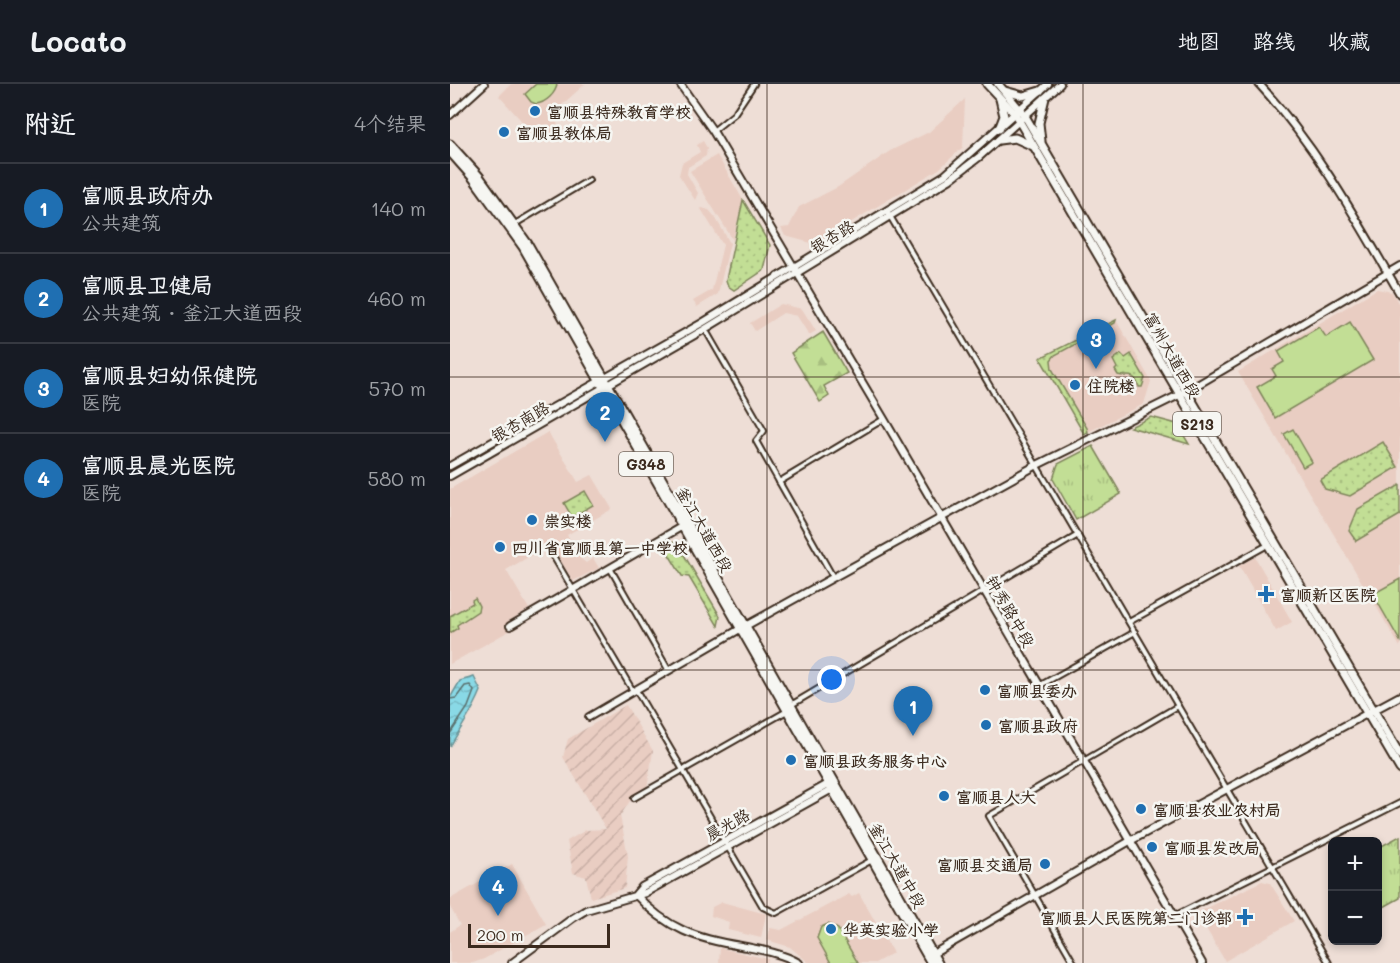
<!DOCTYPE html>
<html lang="zh">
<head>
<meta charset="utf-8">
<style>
	:root { --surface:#171b24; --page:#242831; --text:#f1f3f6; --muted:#9ea1a6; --line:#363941; --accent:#1f6fb2 }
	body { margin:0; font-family:Mali,"LXGW WenKai TC",sans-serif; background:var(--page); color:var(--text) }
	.controls { position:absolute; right:18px; bottom:18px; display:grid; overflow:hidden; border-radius:9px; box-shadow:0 3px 9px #0003 }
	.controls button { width:54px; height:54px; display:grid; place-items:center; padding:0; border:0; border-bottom:2px solid var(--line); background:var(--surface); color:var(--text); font:30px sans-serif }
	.scale { position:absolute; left:18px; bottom:15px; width:142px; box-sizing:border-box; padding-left:6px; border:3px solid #3b2a1e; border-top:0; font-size:16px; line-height:21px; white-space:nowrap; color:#3b2a1e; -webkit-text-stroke:4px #f6f6f2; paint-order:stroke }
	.you { position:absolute; left:382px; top:596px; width:21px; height:21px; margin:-15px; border:4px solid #fff; border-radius:50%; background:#1a73e8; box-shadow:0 0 0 9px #1a73e833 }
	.badge { display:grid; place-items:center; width:39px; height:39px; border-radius:50%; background:var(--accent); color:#fff; font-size:20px; font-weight:700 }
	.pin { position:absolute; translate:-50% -50px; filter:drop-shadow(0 2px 3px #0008) }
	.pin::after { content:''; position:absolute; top:32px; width:21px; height:18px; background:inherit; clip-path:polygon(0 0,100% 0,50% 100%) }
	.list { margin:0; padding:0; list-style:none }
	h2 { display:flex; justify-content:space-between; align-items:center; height:78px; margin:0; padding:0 24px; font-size:26px }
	h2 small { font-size:20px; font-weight:400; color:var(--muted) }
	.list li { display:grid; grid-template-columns:39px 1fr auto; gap:18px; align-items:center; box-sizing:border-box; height:90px; padding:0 24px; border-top:2px solid var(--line) }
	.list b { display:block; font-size:22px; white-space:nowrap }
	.list p { margin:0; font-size:20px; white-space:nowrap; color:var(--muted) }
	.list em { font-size:20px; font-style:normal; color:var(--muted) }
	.map { position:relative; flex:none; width:950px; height:879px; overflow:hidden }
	header { display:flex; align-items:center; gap:36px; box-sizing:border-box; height:84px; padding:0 30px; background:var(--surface); border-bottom:2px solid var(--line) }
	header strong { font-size:28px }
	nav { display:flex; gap:33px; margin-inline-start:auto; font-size:21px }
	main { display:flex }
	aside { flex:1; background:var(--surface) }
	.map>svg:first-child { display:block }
</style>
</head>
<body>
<header>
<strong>Locato</strong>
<nav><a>地图</a><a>路线</a><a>收藏</a></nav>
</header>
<main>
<aside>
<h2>附近<small>4个结果</small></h2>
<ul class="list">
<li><span class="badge">1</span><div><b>富顺县政府办</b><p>公共建筑</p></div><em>140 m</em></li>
<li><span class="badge">2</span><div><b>富顺县卫健局</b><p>公共建筑 · 釜江大道西段</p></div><em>460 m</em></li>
<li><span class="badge">3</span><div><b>富顺县妇幼保健院</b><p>医院</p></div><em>570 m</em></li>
<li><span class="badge">4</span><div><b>富顺县晨光医院</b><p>医院</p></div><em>580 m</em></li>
</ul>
</aside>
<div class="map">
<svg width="950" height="879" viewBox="0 0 950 879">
	<defs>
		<pattern id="industrial-furrows" width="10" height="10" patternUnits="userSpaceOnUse" patternTransform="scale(1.5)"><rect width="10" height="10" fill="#e9cdc2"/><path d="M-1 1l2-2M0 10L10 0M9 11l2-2" fill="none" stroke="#c9b0a6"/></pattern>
		<pattern id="grass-dots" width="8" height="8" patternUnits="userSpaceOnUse" patternTransform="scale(1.5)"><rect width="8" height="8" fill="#c2de95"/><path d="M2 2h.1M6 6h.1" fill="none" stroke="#a8bf80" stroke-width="1.8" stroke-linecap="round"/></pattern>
		<pattern id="forest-firs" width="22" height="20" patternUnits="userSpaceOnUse" patternTransform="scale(1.5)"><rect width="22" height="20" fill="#c2de95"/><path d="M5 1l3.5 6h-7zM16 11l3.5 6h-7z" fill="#a8bf80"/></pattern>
		<pattern id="park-tufts" width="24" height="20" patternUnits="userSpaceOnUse" patternTransform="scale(1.5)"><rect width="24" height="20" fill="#c2de95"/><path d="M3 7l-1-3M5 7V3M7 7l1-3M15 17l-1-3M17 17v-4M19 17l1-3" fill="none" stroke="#a8bf80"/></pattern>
		<pattern id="water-waves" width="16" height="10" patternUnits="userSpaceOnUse" patternTransform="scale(1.5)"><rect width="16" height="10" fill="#89d9e6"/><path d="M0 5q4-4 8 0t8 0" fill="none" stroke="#77bac5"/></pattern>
	</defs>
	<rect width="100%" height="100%" fill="#eeded6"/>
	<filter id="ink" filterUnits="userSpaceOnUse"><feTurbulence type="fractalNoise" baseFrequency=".0167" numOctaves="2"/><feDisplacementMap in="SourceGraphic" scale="12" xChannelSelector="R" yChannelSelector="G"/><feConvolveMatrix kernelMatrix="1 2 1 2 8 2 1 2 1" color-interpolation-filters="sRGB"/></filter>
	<g filter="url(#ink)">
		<!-- built -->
		<g fill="#e9cdc2">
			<path d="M61,0H135L104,28L110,50L99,57L95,51L88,55L49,12Z"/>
			<path d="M515,15L513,63L489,85L365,160L335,152L331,144L339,143L349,123L388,103L440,67L479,48Z"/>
			<path d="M253,57L257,64L256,72L238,83L237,90L248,109L245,116L229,91L232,79L250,68L247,61Z"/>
			<path d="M267,71L293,116L283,156L240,87Z"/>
			<path d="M252,124L259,126L265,133L280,159L268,210L247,223L243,217L262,206L273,161L251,125Z"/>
			<path d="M927,205L942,208L950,222V563L788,288Z"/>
			<path d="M331,220L352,225L366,247L359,251L347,232L333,229L305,247L300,239Z"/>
			<path d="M666,236L701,297L694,320L634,350L590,274Z"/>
			<path d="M98,348L128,398L142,391L162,425L117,451L131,475L136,479L143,474L149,484L123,497L102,462L95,466L94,464L56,486L79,525L57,538L61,546L0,580V405Z"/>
			<path d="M805,473L842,538L826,547L789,482Z"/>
			<path d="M62,780L96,840L34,875L23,879H0V848L10,841L0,823V815Z"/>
			<path d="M812,797L820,799L844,837L775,877L747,829Z"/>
			<path d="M409,809L443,869L425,879H359L340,863L317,856L320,844L331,846L399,810L402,813Z"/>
			<path d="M272,818L316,830L311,854L278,846L279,838L261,832L262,823Z"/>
			<path d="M270,864L318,875L317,879H269Z"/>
		</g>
		<!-- industrial -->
		<path fill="url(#industrial-furrows)" d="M176,621L203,667L197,705L184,711L170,732L178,772L175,804L141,814L136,793L123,789L117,757L136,746L156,745L113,673L118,655Z"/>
		<!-- grass -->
		<g fill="url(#grass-dots)" stroke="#7e845a" stroke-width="1.5">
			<path d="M293,116L320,161L314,186L284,206L278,202L276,196Z"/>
			<path d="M666,236L665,239L605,271L601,276L602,285L637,344L638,348L634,350L590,274Z"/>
			<path d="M671,270L675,274L681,270L695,294L692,303H689C684,287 678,294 668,291L665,286L667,284L663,276Z"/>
			<path d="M701,333L727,340L739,360L680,343Z"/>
			<path d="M933,358L948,383L900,412L875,405L870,396Z"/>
			<path d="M950,401V431L906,457L899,447L908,425Z"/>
			<path d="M135,407L143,421L122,433L114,419Z"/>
			<path d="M218,457L227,459L270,532L268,542L239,493L232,492L215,464L214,459Z"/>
			<path d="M25,514L29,522L28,527L7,541L8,544L0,549V532L23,519L22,516Z"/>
		</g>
		<!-- forest -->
		<path fill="url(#forest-firs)" stroke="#7e845a" stroke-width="1.5" d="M373,248L397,289L374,302L379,312L370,318L341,269Z"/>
		<!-- park -->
		<g fill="url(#park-tufts)" stroke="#7e845a" stroke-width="1.5">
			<path d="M643,362L671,410L626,436L603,395L608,380Z"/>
			<path d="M950,752V814L932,824L928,817V764Z"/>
		</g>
		<!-- garden -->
		<g fill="#c2de95" stroke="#7e845a" stroke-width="1.5">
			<path d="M86,0H107C106,9 96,19 86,20L81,18L75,10Z"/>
			<path d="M900,238L923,276L825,334L807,303L826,292L822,285L834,278L828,267L869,243L876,253Z"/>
			<path d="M843,345L862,378L853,383L834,350Z"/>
			<path d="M950,495V557L923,510Z"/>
			<path d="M378,840L388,845L408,879H381L367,854L371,843Z"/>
		</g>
		<!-- water -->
		<path fill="url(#water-waves)" stroke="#6a9396" stroke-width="1.5" d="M24,593L31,607C23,628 10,644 0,663V614L10,597Z"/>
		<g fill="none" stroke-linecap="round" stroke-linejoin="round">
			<!-- shore -->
			<path stroke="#5a706e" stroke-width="1.5" d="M0,615L6,614L15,602L20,601L24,607L18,623L0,650"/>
			<!-- street casing -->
			<g stroke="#3b2a1e" stroke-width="8">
				<g id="street">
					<path d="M263,47L284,30L304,0"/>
					<path d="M437,127L879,879"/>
					<path d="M65,140L139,96"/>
					<path d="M255,245L314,347L306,357L383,493"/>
					<path d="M329,398L434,335"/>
					<path d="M99,465L183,607"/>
					<path d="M160,484L219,587"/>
					<path d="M679,538L814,463"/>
					<path d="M589,602L685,548"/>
					<path d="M186,606L313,823L326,829L422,776"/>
					<path d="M341,621L628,451"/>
					<path d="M184,714L337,627"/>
					<path d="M724,832L950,719"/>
					<path d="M624,879L539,732L728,622"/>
				</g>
			</g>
			<!-- secondary casing -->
			<g stroke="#3b2a1e" stroke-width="10">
				<g id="secondary">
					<path d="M230,0L263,47L434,335L752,879"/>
					<path d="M809,0C867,63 907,136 950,210"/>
					<path d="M0,31L34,0"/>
					<path d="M0,382L252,239L495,91L598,0"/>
					<path d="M0,392L255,245L499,96L529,73L610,0"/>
					<path d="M60,542L231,443"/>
					<path d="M139,633L290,545L587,381L737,307L950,182"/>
					<path d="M186,810L192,803L382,698"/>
					<path d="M186,811C217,845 247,855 291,862C312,866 331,869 349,879"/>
					<path d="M481,871L680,757L950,612"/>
					<path d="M62,879L123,834L136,826L195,809L386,703"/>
				</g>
			</g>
			<!-- primary casing -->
			<g stroke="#3b2a1e" stroke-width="11">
				<g id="primary">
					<path d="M537,0L565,30L950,685"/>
					<path d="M548,0L575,32L950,671"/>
					<path d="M555,7L573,12L590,7"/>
					<path d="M549,45L554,32L550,15"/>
					<path d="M549,56L565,54L583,62"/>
					<path d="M591,57L589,39L595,14"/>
					<path d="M0,60L29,92L78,160L488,879"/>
					<path d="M0,68L23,94L73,163L481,879"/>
				</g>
			</g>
			<!-- street -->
			<use href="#street" stroke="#f6f6f2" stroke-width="4"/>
			<!-- secondary -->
			<use href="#secondary" stroke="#f6f6f2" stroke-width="6"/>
			<!-- primary -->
			<use href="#primary" stroke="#f6f6f2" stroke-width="7"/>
		</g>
	</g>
	<!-- grid -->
	<path fill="none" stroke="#3b2a1e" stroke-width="1.5" stroke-opacity="0.55" d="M317,0V879M633,0V879M0,293H950M0,586H950"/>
	<!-- markers -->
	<g fill="#1f6fb2" stroke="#f6f6f2" stroke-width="2">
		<circle cx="85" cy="27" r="6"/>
		<circle cx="54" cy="48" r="6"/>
		<circle cx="625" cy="301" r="6"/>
		<circle cx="82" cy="436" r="6"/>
		<circle cx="50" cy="463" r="6"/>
		<path d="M813 501h6v6h6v6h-6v6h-6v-6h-6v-6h6z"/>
		<circle cx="535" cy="606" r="6"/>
		<circle cx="536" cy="641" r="6"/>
		<circle cx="341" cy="676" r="6"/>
		<circle cx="494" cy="712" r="6"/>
		<circle cx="691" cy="725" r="6"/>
		<circle cx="702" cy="763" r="6"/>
		<circle cx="595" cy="780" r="6"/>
		<path d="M792 824h6v6h6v6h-6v6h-6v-6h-6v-6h6z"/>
		<circle cx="381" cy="845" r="6"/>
	</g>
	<g text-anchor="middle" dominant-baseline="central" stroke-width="5" stroke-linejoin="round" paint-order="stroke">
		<!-- shield labels -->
		<g fill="#f6f6f2" stroke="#73675e" stroke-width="1.5">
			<rect x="723" y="328" width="48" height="24" rx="4.5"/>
			<rect x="169" y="368" width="54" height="24" rx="4.5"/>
		</g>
		<g font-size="15" font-weight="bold" fill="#3b2a1e">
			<text x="747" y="340">S213</text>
			<text x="196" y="380">G348</text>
		</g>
		<!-- poi labels -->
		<g font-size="16" font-weight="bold" fill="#3b2a1e" stroke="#f6f6f2" text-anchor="start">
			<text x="97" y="27">富顺县特殊教育学校</text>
			<text x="66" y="48">富顺县教体局</text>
			<text x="637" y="301">住院楼</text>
			<text x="94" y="436">崇实楼</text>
			<text x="62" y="463">四川省富顺县第一中学校</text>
			<text x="830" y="510">富顺新区医院</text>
			<text x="547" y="606">富顺县委办</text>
			<text x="548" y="641">富顺县政府</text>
			<text x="353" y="676">富顺县政务服务中心</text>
			<text x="506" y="712">富顺县人大</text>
			<text x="703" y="725">富顺县农业农村局</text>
			<text x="714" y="763">富顺县发改局</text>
			<text x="583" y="780" text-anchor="end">富顺县交通局</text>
			<text x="782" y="833" text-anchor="end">富顺县人民医院第二门诊部</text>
			<text x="393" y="845">华英实验小学</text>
		</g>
		<!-- street labels -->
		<g font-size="16" fill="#3b2a1e" stroke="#f6f6f2">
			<text transform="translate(382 152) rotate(-31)">银杏路</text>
			<text transform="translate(723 271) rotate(60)">富州大道西段</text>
			<text transform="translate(70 337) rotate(-30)">银杏南路</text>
			<text transform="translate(255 445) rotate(60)">釜江大道西段</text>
			<text transform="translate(561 527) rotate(60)">钟秀路中段</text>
			<text transform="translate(277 740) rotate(-29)">晨光路</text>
			<text transform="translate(448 781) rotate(60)">釜江大道中段</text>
		</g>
	</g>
</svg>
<div class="controls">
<button>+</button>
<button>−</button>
</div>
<div class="scale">200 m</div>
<div class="you"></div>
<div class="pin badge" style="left:463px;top:652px">1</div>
<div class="pin badge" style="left:155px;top:358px">2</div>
<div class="pin badge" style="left:646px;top:285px">3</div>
<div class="pin badge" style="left:48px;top:832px">4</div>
</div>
</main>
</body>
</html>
